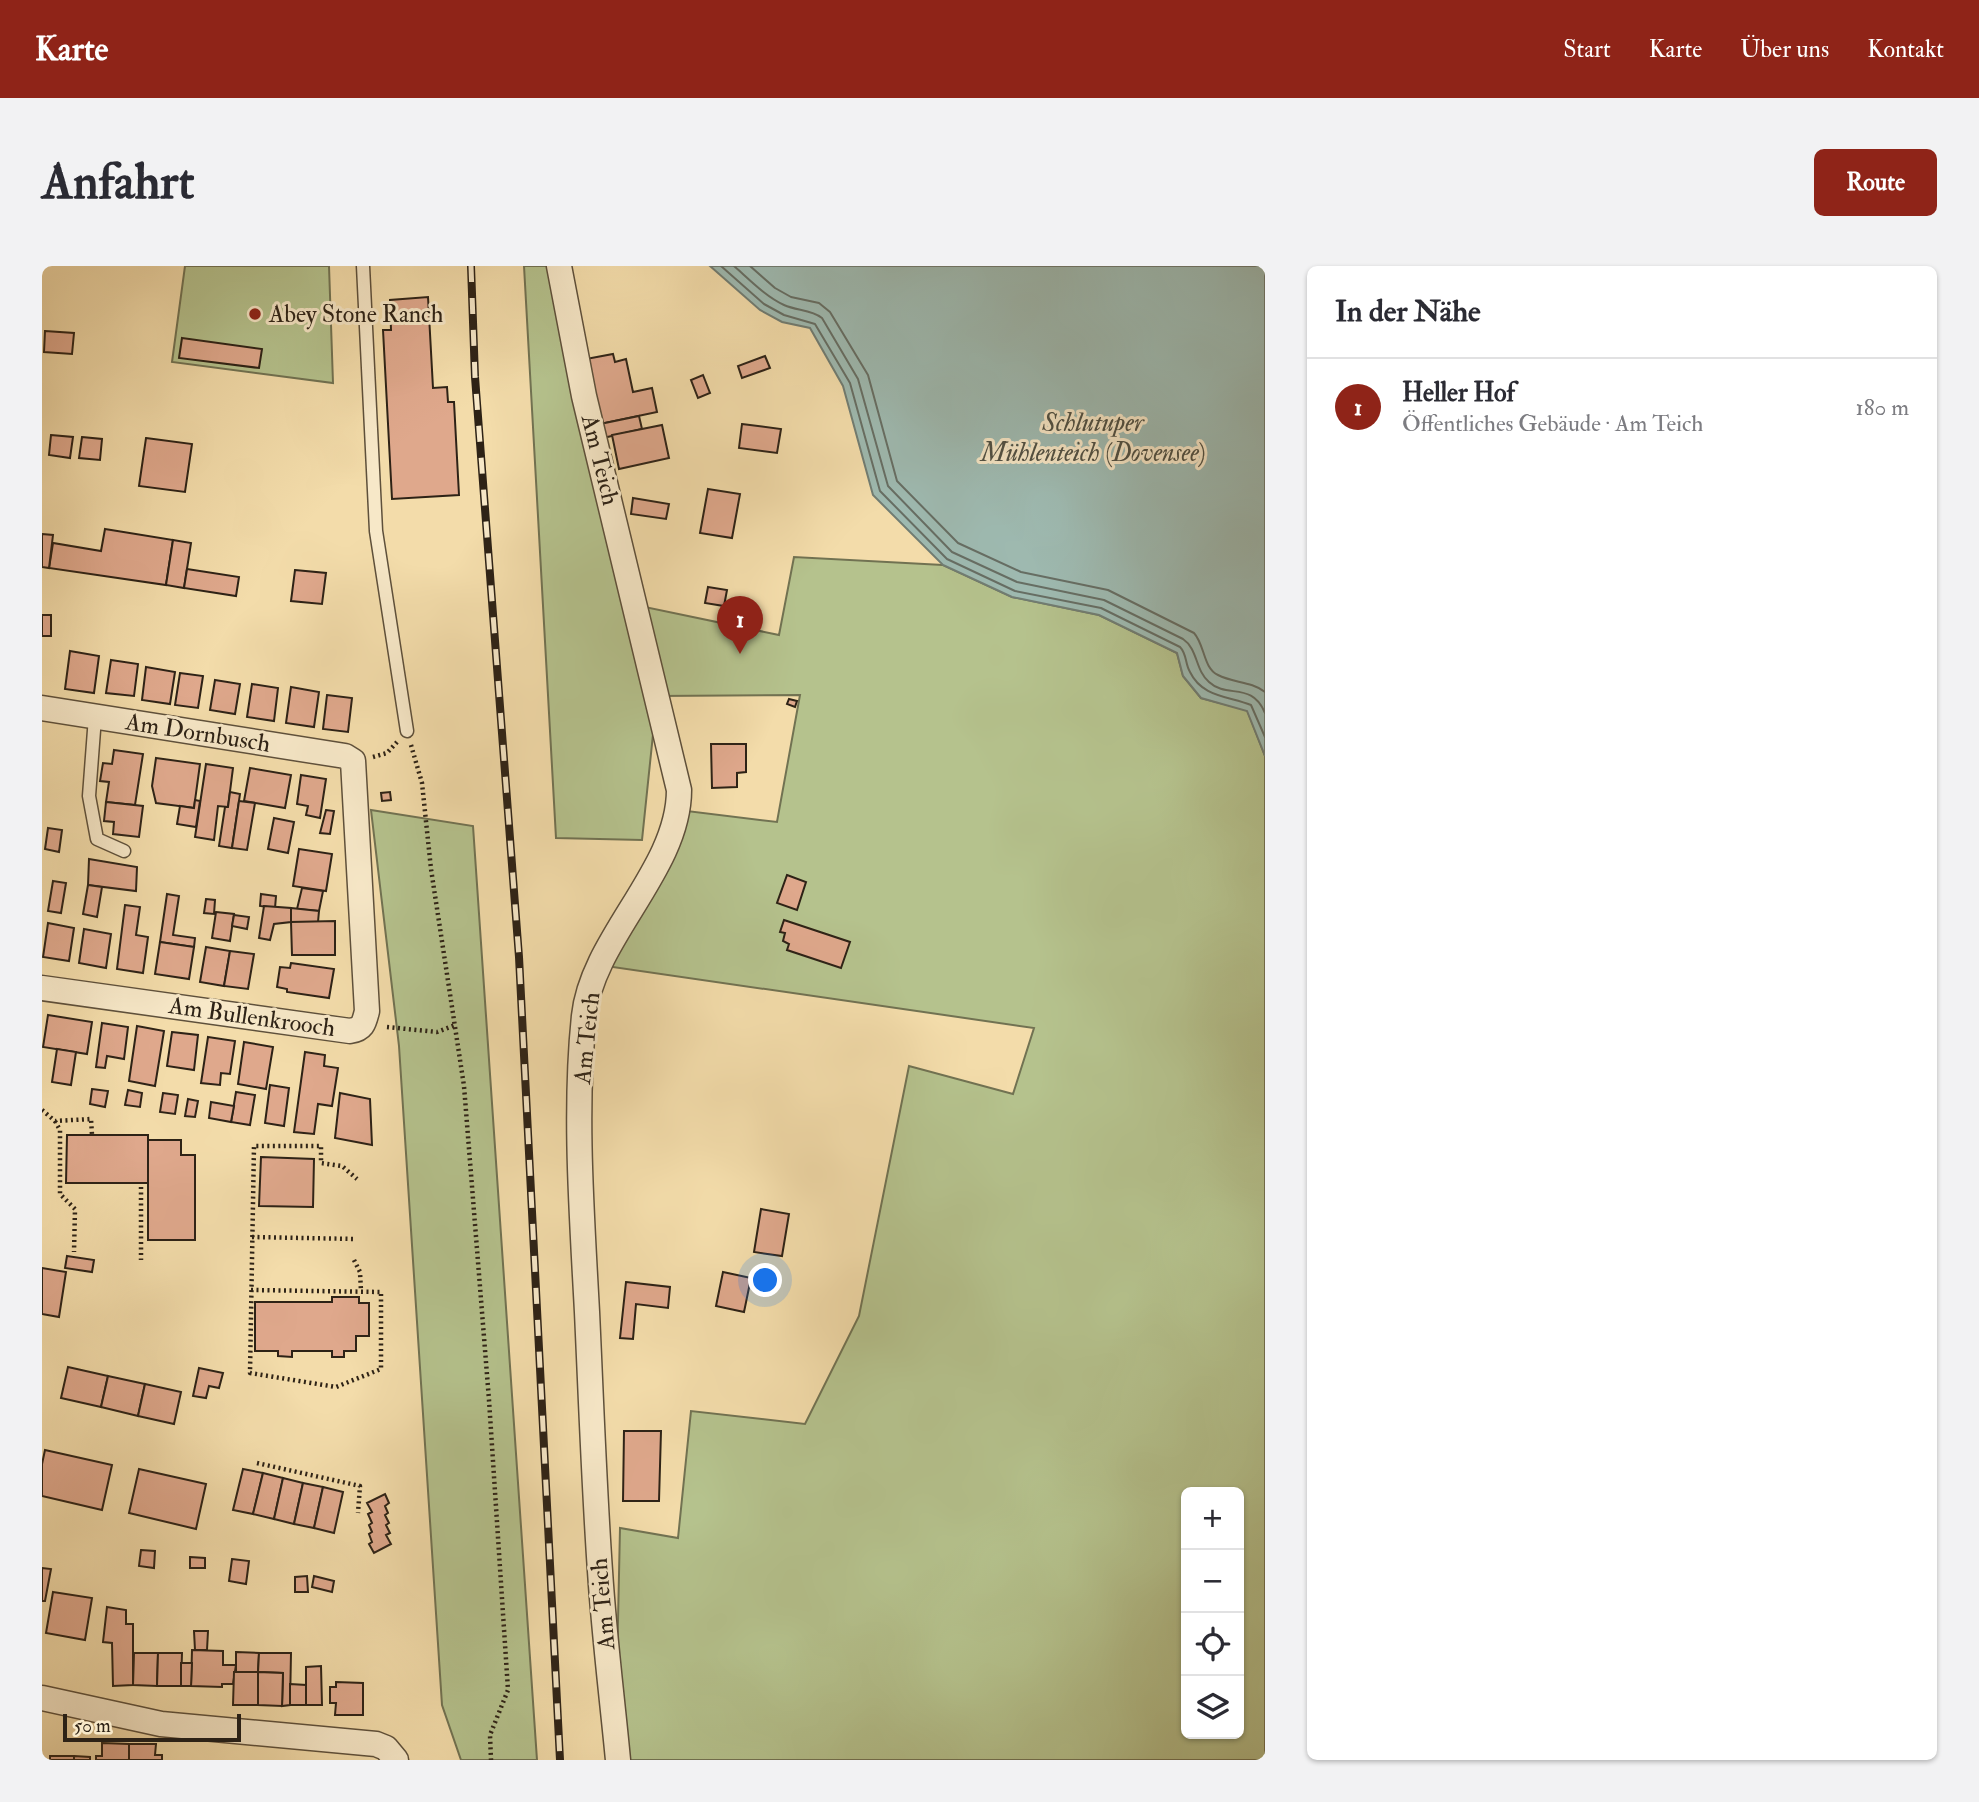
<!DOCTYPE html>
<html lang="de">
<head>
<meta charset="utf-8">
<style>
	:root { --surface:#fff; --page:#f2f2f3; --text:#2b2b33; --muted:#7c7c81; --line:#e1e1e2; --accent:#8f2418 }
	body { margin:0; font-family:"IM FELL Double Pica",serif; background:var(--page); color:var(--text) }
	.controls { position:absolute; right:21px; bottom:21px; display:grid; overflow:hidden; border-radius:10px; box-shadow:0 2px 5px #0004 }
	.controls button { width:63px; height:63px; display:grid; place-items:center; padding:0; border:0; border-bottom:2px solid var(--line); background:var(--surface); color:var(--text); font:35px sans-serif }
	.scale { position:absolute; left:21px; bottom:18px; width:178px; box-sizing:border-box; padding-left:7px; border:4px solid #2d2216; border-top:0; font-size:19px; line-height:24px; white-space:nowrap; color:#2d2216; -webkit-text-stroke:5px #f7e8c8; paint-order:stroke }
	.you { position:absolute; left:724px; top:1015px; width:24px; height:24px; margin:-18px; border:5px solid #fff; border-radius:50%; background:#1a73e8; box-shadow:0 0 0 10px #1a73e833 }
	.badge { display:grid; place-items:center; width:46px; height:46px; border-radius:50%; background:var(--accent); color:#fff; font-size:23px; font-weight:700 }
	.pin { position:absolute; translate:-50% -58px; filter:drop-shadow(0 2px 4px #0008) }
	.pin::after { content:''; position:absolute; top:37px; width:24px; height:21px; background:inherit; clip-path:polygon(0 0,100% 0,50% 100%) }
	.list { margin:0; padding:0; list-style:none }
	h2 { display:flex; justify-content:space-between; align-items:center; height:91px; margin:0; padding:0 28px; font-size:30px }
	h2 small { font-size:23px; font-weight:400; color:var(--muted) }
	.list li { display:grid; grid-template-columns:46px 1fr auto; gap:21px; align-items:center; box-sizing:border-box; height:98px; padding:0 28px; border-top:2px solid var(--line) }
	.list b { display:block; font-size:26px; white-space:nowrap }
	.list p { margin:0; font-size:23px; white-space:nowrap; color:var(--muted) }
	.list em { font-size:23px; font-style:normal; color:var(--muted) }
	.icon { flex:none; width:38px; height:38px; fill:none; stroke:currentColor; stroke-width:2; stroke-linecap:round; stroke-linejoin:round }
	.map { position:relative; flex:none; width:1223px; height:1494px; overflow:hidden; border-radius:10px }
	header { display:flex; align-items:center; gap:42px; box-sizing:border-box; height:98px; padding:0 35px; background:var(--accent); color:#fff }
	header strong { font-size:33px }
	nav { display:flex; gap:38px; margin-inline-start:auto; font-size:24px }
	.intro { display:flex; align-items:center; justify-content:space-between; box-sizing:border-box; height:168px; padding:0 42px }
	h1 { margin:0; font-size:49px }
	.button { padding:18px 32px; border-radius:10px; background:var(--accent); color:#fff; font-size:24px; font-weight:700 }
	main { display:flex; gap:42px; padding:0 42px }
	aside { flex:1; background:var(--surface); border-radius:10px; box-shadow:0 2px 5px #0004 }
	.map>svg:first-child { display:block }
</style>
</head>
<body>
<header>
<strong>Karte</strong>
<nav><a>Start</a><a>Karte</a><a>Über uns</a><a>Kontakt</a></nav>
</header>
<div class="intro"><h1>Anfahrt</h1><a class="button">Route</a></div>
<main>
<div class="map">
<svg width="1223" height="1494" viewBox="0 0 1223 1494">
	<rect width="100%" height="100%" fill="#f3dcaa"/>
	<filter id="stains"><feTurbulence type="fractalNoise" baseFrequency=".00286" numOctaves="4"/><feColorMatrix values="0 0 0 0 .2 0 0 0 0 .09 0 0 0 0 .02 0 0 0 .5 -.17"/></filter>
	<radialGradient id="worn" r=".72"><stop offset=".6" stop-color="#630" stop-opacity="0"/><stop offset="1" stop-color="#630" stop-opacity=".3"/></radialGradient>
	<!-- green -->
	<g fill="#b5c28d" stroke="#717252" stroke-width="2" fill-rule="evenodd">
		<path d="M143,0H287L291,117L130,96Z"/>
		<path d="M482,0H517L593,339L737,369L752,291L901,299L970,331L1057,349L1135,387L1141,410L1159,432L1205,444L1223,490V1494H573L578,1262L636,1272L649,1145L763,1158L817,1050L867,800L971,828L992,762L557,699L637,544L735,556L758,429L615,430L600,574L514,572ZM1144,1226H1197V1468H1144Z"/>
		<path d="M329,544L431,560L495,1494H419L400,1439L357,780Z"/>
	</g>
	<!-- water -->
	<path fill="#9ebab1" stroke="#717d73" stroke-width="2" d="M668,0H1223V490L1205,445L1159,432L1141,410L1135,387L1057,349L970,331L901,299L831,229L801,120L768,62L740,56L718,44Z"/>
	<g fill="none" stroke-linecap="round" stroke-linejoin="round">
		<!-- shore -->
		<g stroke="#666e64" stroke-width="2">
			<path d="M679,0L722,38L742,49L773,58L808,117L838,225L905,293L973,325L1059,342L1138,381C1145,388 1143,398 1148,406C1160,431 1186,430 1209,439L1223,471"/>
			<path d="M692,0C708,14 723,30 742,39C755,45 769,43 780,52L816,113L846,220L910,286L975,316L1062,334L1141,373C1156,383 1153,404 1167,416C1185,433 1210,415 1223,447"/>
			<path d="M708,0L733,22L749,31L777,37L788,46L826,109L855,215L916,277L979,306L1066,324L1152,367C1163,379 1161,402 1176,409C1191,417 1209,415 1223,426"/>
		</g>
	</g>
	<!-- building -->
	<g fill="#dfa88c" stroke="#2d2216" stroke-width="2">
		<path d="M386,31L391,122L405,121L406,136H412L417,229L350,233L341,64H349L348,34Z"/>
		<path d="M3,65L32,67L30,88L2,86Z"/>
		<path d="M140,72L220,83L217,102L137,92Z"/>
		<path d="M571,88L573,96L584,93L591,126L610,122L615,146L558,158L544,93Z"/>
		<path d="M723,90L728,102L700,112L696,100Z"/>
		<path d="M661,109L668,127L656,132L649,114Z"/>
		<path d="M597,150L600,163L561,172L558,158Z"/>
		<path d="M700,158L739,163L735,187L697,182Z"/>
		<path d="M620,159L627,192L577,203L570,169Z"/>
		<path d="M9,169L31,171L28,192L7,189Z"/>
		<path d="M40,171L60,173L58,194L37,192Z"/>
		<path d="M104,172L150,178L143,226L97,220Z"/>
		<path d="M666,223L698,228L690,272L658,267Z"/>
		<path d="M591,232L627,238L624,253L589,248Z"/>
		<path d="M63,263L131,274L124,319L7,302L11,277L59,285Z"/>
		<path d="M0,268L11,269L7,302L0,301Z"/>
		<path d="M131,274L149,277L142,322L124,319Z"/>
		<path d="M145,303L197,311L194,330L142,322Z"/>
		<path d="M253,304L284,307L280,338L249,335Z"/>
		<path d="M666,321L685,324L682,340L663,337Z"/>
		<rect x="0" y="349" width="9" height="21"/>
		<path d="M28,385L57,390L52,427L23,423Z"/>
		<path d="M69,394L96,398L92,430L64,427Z"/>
		<path d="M104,401L133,406L128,438L100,434Z"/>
		<path d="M138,407L161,410L156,442L133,439Z"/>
		<path d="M173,414L198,418L193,448L168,444Z"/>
		<path d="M210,418L236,422L232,455L205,451Z"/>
		<path d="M249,421L277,426L272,461L244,457Z"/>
		<path d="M285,429L310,432L306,466L281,463Z"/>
		<path d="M747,433L755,435L753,441L745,438Z"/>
		<path d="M669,478H704V506L695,507V521L670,522Z"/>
		<path d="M72,484L101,488L93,539L64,536L67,516L58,515L61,497L70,498Z"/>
		<path d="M114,492L158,498L152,542L114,537L110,520Z"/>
		<path d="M164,498L191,502L186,541L176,540L172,574L153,571Z"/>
		<path d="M208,502L249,509L243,542L202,535Z"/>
		<path d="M259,509L284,513L278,552L264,549L266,540L255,538Z"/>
		<path d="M188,526L198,528L190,582L177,580L183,541H186Z"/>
		<path d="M348,526L349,534L340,535L339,527Z"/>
		<path d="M153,534L158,535L154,561L135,558L138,540L152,542Z"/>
		<path d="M197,535L213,537L205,584L190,582Z"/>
		<path d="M64,536L101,540L97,571L71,568L72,556L62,555Z"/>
		<path d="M284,544L292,545L288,568L278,567Z"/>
		<path d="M232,552L252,556L246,587L226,583Z"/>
		<path d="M6,562L20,564L17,586L3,583Z"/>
		<path d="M257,583L290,588L284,625L251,620Z"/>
		<path d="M47,593L95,601L94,625L46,619Z"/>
		<path d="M745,609L764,616L755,644L735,637Z"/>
		<path d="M11,615L24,617L19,647L6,645Z"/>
		<path d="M46,619L60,621L55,651L41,648Z"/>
		<path d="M260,622L281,625L277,645L255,643Z"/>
		<path d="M125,628L137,630L131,669L153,672L152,681L118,676Z"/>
		<path d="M219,628L234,630L233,642L218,640Z"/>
		<path d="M164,633L173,634L172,648L162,647Z"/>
		<path d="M83,639L98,641L94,669L106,671L101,707L75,703Z"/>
		<path d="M222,640L249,642V656L232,658L228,674L217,672Z"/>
		<path d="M249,642L277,645L276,656H249Z"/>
		<path d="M174,646L192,648L188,675L170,672Z"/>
		<path d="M192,649L207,651L205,663L190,660Z"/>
		<path d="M742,654L808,676L799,702L745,684L747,678L741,675L743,667L738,666Z"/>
		<path d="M293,655V689H250L249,656Z"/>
		<path d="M6,657L32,662L27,695L1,691Z"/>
		<path d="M42,663L69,668L64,702L37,697Z"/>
		<path d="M118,676L152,681L147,713L113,708Z"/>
		<path d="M164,681L188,685L182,720L158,716Z"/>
		<path d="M188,685L212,688L206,723L182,720Z"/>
		<path d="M249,697L292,703L287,732L245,726V723L235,721L238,701L248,702Z"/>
		<path d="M6,749L50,756L45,788L1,781Z"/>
		<path d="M60,757L86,761L82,793L65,790L63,802L54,801Z"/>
		<path d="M95,760L122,765L113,820L87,815Z"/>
		<path d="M130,766L156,769L152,804L125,800Z"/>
		<path d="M166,771L193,775L188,808L179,807L178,819L159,817Z"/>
		<path d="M202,776L231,781L224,823L196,818Z"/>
		<path d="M15,783L34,786L29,819L10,816Z"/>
		<path d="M263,786L283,789L282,800L296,802L290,840L276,838L272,868L252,866Z"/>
		<path d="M228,819L247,822L242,860L223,857Z"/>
		<path d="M50,823L66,825L63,841L48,838Z"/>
		<path d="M86,824L100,827L98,841L83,839Z"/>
		<path d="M194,826L213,829L208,859L189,856Z"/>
		<path d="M121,827L136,829L133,848L118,846Z"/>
		<path d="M298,827L328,833L330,879L293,872Z"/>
		<path d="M146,833L156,835L153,851L143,850Z"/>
		<path d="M169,836L192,840L189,856L167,852Z"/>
		<path d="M25,869H106V917H24Z"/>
		<path d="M106,874H139V889H153V974H106Z"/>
		<path d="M219,891L272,893L271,941L217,940Z"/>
		<path d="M719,943L747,948L740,990L712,986Z"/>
		<path d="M25,990L52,994L50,1006L23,1002Z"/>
		<path d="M0,1002L24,1006L17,1051L0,1048Z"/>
		<path d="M681,1006L709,1012L702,1046L674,1040Z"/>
		<path d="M584,1016L628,1021L626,1042L594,1038L591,1073L578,1072Z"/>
		<path d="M290,1031H317V1037H327V1070H314V1085H302V1091H290V1085H250V1091L236,1090V1085H213V1036H290Z"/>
		<path d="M26,1101L66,1110L59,1141L19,1132Z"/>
		<path d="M157,1102L181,1107L177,1122L167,1120L164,1132L151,1130Z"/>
		<path d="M66,1110L103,1118L96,1150L59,1141Z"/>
		<path d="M103,1118L139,1126L132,1158L96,1150Z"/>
		<path d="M582,1165H619L617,1235H581Z"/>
		<path d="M3,1184L70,1199L60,1244L0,1230V1198Z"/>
		<path d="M97,1203L164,1218L154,1263L87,1247Z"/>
		<path d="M201,1203L221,1207L211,1248L191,1244Z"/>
		<path d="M221,1207L241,1212L232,1253L211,1248Z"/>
		<path d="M241,1212L261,1217L252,1258L232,1253Z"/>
		<path d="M261,1217L281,1221L272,1262L252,1258Z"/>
		<path d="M281,1221L301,1226L292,1267L272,1262Z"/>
		<path d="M343,1228L347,1237L343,1240L346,1247L343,1249L347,1257L344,1259L348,1267L344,1269L349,1278L332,1287L327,1278L330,1276L327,1268L330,1266L327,1259L330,1257L326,1248L330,1246L325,1237Z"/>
		<path d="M99,1284L113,1285L112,1302L97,1300Z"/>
		<path d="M148,1291L163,1292V1302H148Z"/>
		<path d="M190,1293L207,1295L204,1318L187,1315Z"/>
		<path d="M0,1302L9,1303L3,1335H0Z"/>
		<path d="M265,1310L266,1326H253V1311Z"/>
		<path d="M272,1310L292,1315L290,1326L270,1321Z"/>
		<path d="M11,1326L50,1332L43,1374L4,1367Z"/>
		<path d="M65,1341L84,1344V1358H91V1419L71,1420L70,1377L61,1376Z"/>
		<path d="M152,1365H166L165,1384H153Z"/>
		<path d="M150,1384L181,1385V1399H194L191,1418H180V1421L149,1420Z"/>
		<path d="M194,1386L217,1387L216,1406H194Z"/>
		<path d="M92,1387H116L115,1420L91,1419Z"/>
		<path d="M116,1387H140L139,1420H115Z"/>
		<path d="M217,1387H249L248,1439L240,1440L241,1407L216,1406Z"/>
		<path d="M139,1397H150L149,1420H139Z"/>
		<path d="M279,1400L280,1439H264V1401Z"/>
		<path d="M192,1406H216V1439H191Z"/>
		<path d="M216,1406L241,1407L240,1440L216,1439Z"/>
		<path d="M294,1416L321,1417V1449H293L294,1437H288V1421H294Z"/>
		<path d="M248,1418L264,1419V1439H248Z"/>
		<path d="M60,1477L87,1478V1494H54V1490H60Z"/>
		<path d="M87,1478H114L113,1489H120V1494H87Z"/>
		<rect x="8" y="1490" width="24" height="4"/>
		<path d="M32,1490L48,1491V1494H32Z"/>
	</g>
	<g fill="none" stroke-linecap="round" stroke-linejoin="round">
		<!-- service casing -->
		<g stroke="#5e503b" stroke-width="15">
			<g id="service">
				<path d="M321,0L334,265L365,465"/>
				<path d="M53,451L47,530L55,573L82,585"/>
			</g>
		</g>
		<!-- minor casing -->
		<g stroke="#5e503b" stroke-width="27">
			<g id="minor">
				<path d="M517,0L542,130L637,524C637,604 550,672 542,750C532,845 540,951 545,1046C549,1132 552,1219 558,1305C562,1368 570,1431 576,1494"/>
				<path d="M0,442L303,490L311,495L325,745C322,757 321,763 308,765L0,722"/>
				<path d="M0,1432L119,1458L334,1478L344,1482L354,1494"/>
			</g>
		</g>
		<!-- path -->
		<g stroke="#2d2216" stroke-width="4.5" stroke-dasharray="2 3.5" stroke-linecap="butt">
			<path d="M369,479L380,517L389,603L422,820L447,1134L466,1424L448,1469L449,1494"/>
			<path d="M331,491L345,487L355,476"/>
			<path d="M345,761L395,766L413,759"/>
			<path d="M0,844L13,855L49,853L50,869"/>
			<path d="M13,855L18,864V928L33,943L32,986"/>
			<path d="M99,921V994"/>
			<path d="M210,971L314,973"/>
			<path d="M312,994L318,1006L319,1025"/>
			<path d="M209,1024L339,1026V1103L294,1121L208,1107L212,880H279V897L300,900L315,913"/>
			<path d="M215,1197L318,1220L316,1247"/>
		</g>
		<!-- service -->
		<use href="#service" stroke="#f7e8c8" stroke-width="12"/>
		<!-- minor -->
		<use href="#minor" stroke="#f7e8c8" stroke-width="24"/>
		<!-- rail casing -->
		<g stroke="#2d2216" stroke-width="8">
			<path id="rail" d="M429,0L433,111L477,691L518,1494"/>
		</g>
		<!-- rail -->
		<use href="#rail" stroke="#f7e8c8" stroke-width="5" stroke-dasharray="16" stroke-linecap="butt"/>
	</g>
	<!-- markers -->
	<circle fill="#8f2418" stroke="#f7e8c8" stroke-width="2.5" cx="213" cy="48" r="7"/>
	<g text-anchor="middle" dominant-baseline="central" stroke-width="6" stroke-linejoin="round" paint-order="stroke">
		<!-- poi labels -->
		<g font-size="24" fill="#2d2216" stroke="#f7e8c8" text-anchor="start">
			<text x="227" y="48">Abey Stone Ranch</text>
		</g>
		<!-- street labels -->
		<g font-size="24" fill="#2d2216" stroke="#f7e8c8">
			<text transform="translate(558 194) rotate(76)">Am Teich</text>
			<text transform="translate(156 467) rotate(9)">Am Dornbusch</text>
			<text transform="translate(210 751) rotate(8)">Am Bullenkrooch</text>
			<text transform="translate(545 772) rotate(-84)">Am Teich</text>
			<text transform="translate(561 1338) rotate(-95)">Am Teich</text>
		</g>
		<!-- water labels -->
		<g font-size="26" font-style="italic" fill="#4f5044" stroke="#f7e8c8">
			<text x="1051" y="157">Schlutuper<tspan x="1051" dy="30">Mühlenteich (Dovensee)</tspan></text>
		</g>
	</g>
	<rect width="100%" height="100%" filter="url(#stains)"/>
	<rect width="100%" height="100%" fill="url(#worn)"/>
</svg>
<div class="controls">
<button>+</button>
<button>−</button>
<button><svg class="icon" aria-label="locate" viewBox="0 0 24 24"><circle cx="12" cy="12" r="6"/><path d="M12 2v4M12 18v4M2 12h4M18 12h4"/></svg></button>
<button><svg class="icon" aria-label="layers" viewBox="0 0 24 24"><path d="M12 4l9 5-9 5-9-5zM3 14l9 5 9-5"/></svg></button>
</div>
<div class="scale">50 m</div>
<div class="you"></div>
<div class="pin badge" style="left:698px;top:388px">1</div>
</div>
<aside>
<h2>In der Nähe<small></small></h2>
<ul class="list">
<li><span class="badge">1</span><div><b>Heller Hof</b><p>Öffentliches Gebäude · Am Teich</p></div><em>180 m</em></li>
</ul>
</aside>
</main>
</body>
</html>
